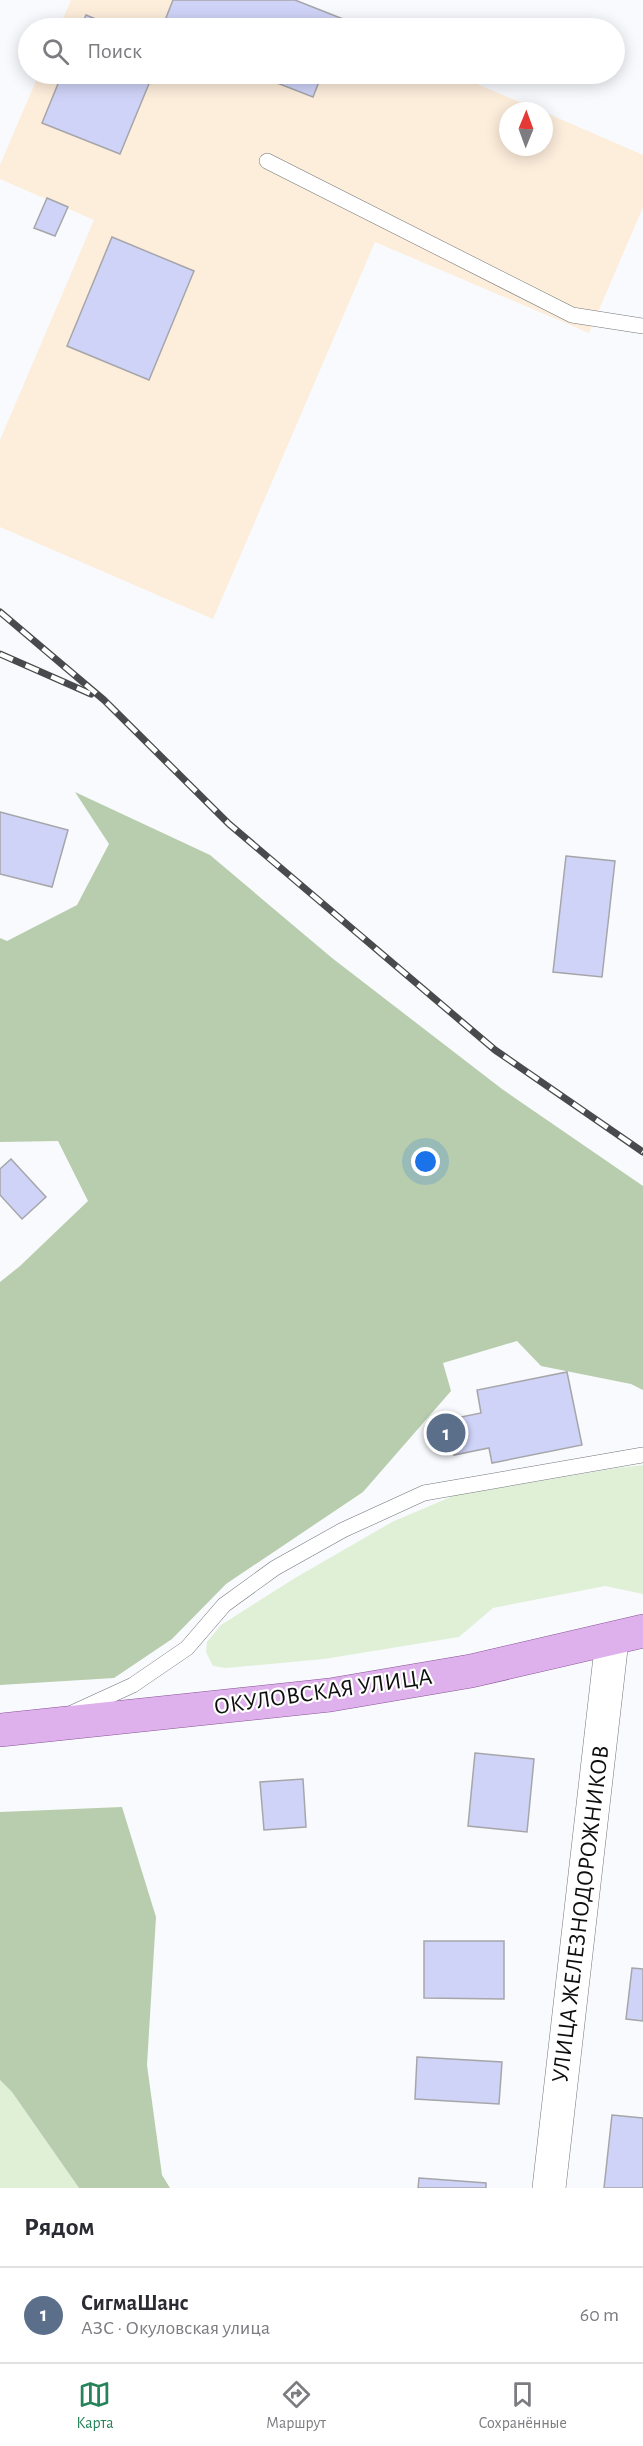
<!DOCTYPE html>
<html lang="ru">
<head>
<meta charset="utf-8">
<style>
	:root { --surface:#fff; --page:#f7f7f7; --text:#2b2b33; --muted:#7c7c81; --line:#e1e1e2; --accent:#278359 }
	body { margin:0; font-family:"Alegreya Sans",sans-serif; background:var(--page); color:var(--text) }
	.compass { position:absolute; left:499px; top:102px; width:54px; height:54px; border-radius:50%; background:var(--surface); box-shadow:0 3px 15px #0003; rotate:1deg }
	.you { position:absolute; left:426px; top:1162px; width:21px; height:21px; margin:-15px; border:4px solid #fff; border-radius:50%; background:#1a73e8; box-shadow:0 0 0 9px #1a73e833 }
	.badge { display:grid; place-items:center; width:39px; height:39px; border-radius:50%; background:var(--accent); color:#fff; font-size:20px; font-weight:700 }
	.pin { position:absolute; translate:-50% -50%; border:3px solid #fff; box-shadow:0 2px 6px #0006 }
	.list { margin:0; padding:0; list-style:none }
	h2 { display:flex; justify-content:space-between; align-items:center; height:78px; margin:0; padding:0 24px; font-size:26px }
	h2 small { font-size:20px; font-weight:400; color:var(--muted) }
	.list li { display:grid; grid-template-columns:39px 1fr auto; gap:18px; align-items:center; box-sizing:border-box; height:96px; padding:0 24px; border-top:2px solid var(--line) }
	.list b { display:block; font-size:22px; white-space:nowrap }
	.list p { margin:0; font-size:20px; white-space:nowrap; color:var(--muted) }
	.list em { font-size:20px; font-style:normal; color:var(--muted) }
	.icon { flex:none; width:33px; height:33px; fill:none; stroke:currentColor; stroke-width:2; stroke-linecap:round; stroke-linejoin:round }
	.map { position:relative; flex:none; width:643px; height:2188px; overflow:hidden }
	.search { position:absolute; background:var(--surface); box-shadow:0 3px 15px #0003; left:18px; right:18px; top:18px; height:66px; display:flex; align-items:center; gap:15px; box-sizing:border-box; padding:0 21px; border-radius:33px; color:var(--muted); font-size:22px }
	.sheet { height:174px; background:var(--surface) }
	nav { display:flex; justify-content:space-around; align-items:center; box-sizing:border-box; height:84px; border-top:2px solid var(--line); background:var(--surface); font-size:16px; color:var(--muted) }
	nav a { display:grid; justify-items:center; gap:3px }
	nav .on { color:var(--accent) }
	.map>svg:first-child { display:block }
</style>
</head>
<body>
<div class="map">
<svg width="643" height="2188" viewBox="0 0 643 2188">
	<rect width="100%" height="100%" fill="#f8fafd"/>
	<!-- industrial -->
	<g fill="#fdeddb">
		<path d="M71,0H280L347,28H59Z"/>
		<path d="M39,74H453L541,111H508V147H544V112L643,155V207L589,333L375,242L213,619L0,527V440L94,220L0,179V165Z"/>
	</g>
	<!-- green -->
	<g fill="#e0f0d7">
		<path d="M643,1465V1594L605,1586L493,1608L459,1637L324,1659L226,1668L213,1666L206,1652L207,1642L221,1625L295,1578L392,1522L453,1496L617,1468Z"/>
		<path d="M0,2080L12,2092L79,2188H0Z"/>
	</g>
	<!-- forest -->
	<g fill="#b8cdad">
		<path d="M75,792L210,855L332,958L502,1089L643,1186V1390L631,1384L541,1366L517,1341L443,1363L451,1391L363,1492L226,1584L172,1639L114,1678L0,1685V1282L20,1266L88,1201L58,1141L0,1142V938L7,941L77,905L109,844Z"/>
		<path d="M122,1807L156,1917L147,2065L162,2175L170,2188H79L12,2092L0,2080V1812Z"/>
	</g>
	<!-- building -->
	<g fill="#cfd3f7" stroke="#a6a6aa" stroke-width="1.5">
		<path d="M173,0H295L343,19L339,28H162Z"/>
		<path d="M86,15L118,28H80Z"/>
		<path d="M62,74H153L120,154L42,123Z"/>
		<path d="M254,74H322L313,97Z"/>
		<path d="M47,198L68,207L55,236L34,228Z"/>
		<path d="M112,237L194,271L149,380L67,346Z"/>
		<path d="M0,812L68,830L52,887L0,874Z"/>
		<path d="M566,856L615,861L602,977L553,972Z"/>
		<path d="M11,1159L46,1197L22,1219L0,1195V1169Z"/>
		<path d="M567,1372L582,1445L492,1463L489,1448L454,1455L446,1420L481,1413L477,1390Z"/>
		<path d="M475,1753L534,1759L527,1832L468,1826Z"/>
		<path d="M303,1779L306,1827L264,1830L260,1782Z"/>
		<path d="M424,1941H504V1999L424,1998Z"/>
		<path d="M632,1968L643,1969V2021L626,2019Z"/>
		<path d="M417,2057L502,2062L499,2104L415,2099Z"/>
		<path d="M612,2115L643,2118V2188H604Z"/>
		<path d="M419,2178L486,2183V2188H418Z"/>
	</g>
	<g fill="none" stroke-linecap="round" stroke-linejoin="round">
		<!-- lane casing -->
		<g stroke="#747679" stroke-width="16">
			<g id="lane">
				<path d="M267,161L572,315L643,326"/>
				<path d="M74,1712L133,1685L187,1648L224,1605L275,1568L343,1530L424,1493L643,1455"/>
			</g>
		</g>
		<!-- secondary casing -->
		<g stroke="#747679" stroke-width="34">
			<path id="secondary" d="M549,2188L612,1640"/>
		</g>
		<!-- primary casing -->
		<g stroke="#885697" stroke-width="34">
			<path id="primary" d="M0,1730L330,1695L471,1671L643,1631"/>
		</g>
		<!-- lane -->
		<use href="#lane" stroke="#fff" stroke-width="15"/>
		<!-- secondary -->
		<use href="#secondary" stroke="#fff" stroke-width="33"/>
		<!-- primary -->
		<use href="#primary" stroke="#dfb1ec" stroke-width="33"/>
		<!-- rail casing -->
		<g stroke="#494a4b" stroke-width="7">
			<g id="rail">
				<path d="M0,612L104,700L229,824L495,1050L643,1152"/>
				<path d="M0,654L91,694"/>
			</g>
		</g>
		<!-- rail -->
		<use href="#rail" stroke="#fff" stroke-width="4.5" stroke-dasharray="14" stroke-linecap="butt"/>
	</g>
	<g text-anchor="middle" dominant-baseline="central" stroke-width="4.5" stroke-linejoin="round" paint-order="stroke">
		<!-- street labels -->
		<g font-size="24" fill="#0f0f10" stroke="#fff">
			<text transform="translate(323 1692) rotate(-8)">ОКУЛОВСКАЯ УЛИЦА</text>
			<text transform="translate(581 1914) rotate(-83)">УЛИЦА ЖЕЛЕЗНОДОРОЖНИКОВ</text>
		</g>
	</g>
</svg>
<svg class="compass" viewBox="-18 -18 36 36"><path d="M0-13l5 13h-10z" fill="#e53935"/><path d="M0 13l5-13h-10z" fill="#7c7c81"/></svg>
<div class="you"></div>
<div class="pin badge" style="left:446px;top:1433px;background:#5c6f8a">1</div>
<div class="search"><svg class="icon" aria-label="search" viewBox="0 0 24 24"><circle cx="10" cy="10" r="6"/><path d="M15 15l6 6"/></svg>Поиск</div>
</div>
<section class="sheet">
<h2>Рядом<small></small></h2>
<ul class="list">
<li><span class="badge" style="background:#5c6f8a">1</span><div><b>СигмаШанс</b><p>АЗС · Окуловская улица</p></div><em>60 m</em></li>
</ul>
</section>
<nav>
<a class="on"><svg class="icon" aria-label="map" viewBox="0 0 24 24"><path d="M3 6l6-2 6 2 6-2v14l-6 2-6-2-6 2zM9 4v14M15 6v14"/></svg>Карта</a>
<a><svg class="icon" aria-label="directions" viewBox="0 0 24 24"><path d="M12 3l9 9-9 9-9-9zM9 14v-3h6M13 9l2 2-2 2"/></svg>Маршрут</a>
<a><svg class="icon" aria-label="saved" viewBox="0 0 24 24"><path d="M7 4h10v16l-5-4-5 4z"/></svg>Сохранённые</a>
</nav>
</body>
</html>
